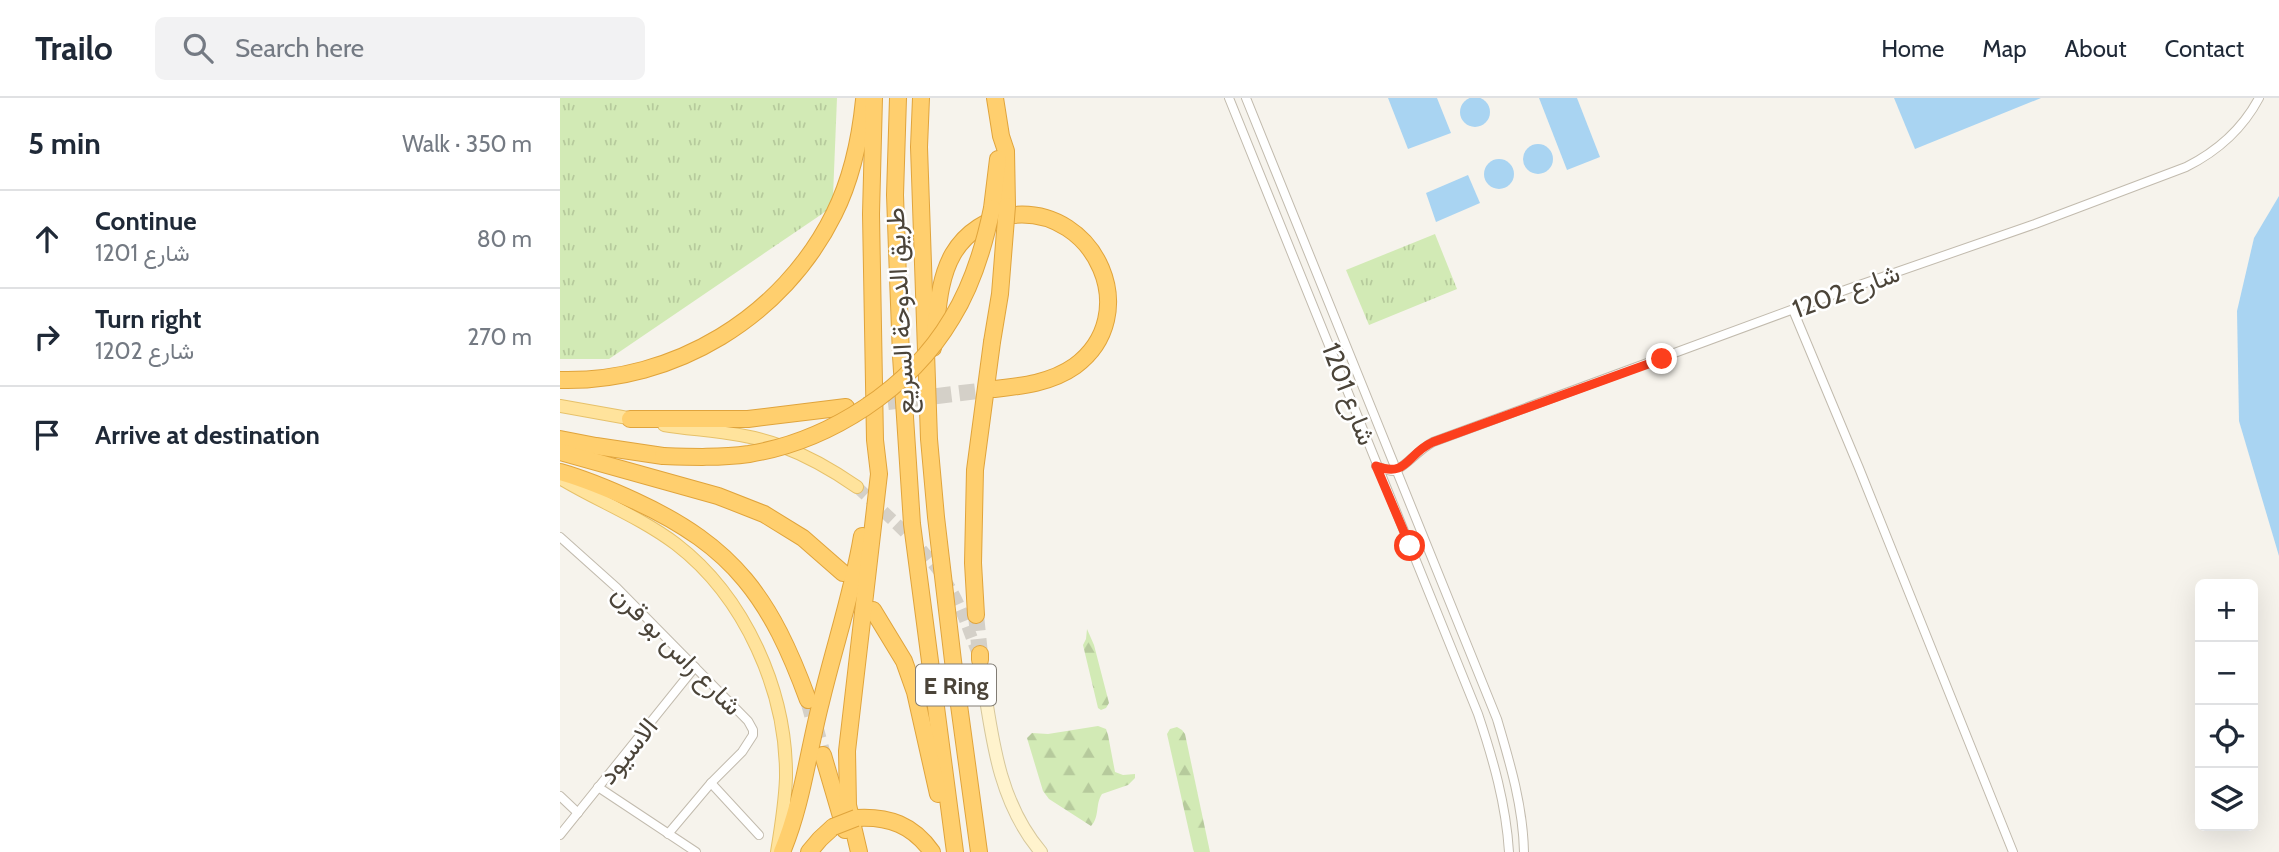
<!DOCTYPE html>
<html lang="en">
<head>
<meta charset="utf-8">
<style>
	:root { --surface:#fff; --page:#f2f2f3; --text:#1f2937; --muted:#747a83; --line:#e0e1e3 }
	body { margin:0; font-family:Cabin,Vazirmatn,sans-serif; background:var(--page); color:var(--text) }
	.controls { position:absolute; right:21px; bottom:21px; display:grid; overflow:hidden; border-radius:10px; box-shadow:0 7px 28px #0002 }
	.controls button { width:63px; height:63px; display:grid; place-items:center; padding:0; border:0; border-bottom:2px solid var(--line); background:var(--surface); color:var(--text); font:35px sans-serif }
	.stop { position:absolute; width:21px; height:21px; margin:-16px; border:5px solid #fc3f1d; border-radius:50%; background:#fff }
	.stop.end { background:#fc3f1d; border-color:#fff; box-shadow:0 2px 7px #0008 }
	.list { margin:0; padding:0; list-style:none }
	h2 { display:flex; justify-content:space-between; align-items:center; height:91px; margin:0; padding:0 28px; font-size:30px }
	h2 small { font-size:23px; font-weight:400; color:var(--muted) }
	.list li { display:grid; grid-template-columns:46px 1fr auto; gap:21px; align-items:center; box-sizing:border-box; height:98px; padding:0 28px; border-top:2px solid var(--line) }
	.list b { display:block; font-size:26px; white-space:nowrap }
	.list p { margin:0; font-size:23px; white-space:nowrap; color:var(--muted) }
	.list em { font-size:23px; font-style:normal; color:var(--muted) }
	.icon { flex:none; width:38px; height:38px; fill:none; stroke:currentColor; stroke-width:2; stroke-linecap:round; stroke-linejoin:round }
	.map { position:relative; flex:none; width:1719px; height:754px; overflow:hidden }
	header { display:flex; align-items:center; gap:42px; box-sizing:border-box; height:98px; padding:0 35px; background:var(--surface); border-bottom:2px solid var(--line) }
	header strong { font-size:33px }
	nav { display:flex; gap:38px; margin-inline-start:auto; font-size:24px }
	.search { width:490px; height:63px; background:var(--page); display:flex; align-items:center; gap:18px; box-sizing:border-box; padding:0 24px; border-radius:10px; color:var(--muted); font-size:26px }
	main { display:flex }
	aside { flex:1; background:var(--surface) }
	.map>svg:first-child { display:block }
</style>
</head>
<body>
<header>
<strong>Trailo</strong>
<div class="search"><svg class="icon" aria-label="search" viewBox="0 0 24 24"><circle cx="10" cy="10" r="6"/><path d="M15 15l6 6"/></svg>Search here</div>
<nav><a>Home</a><a>Map</a><a>About</a><a>Contact</a></nav>
</header>
<main>
<aside>
<h2>5 min<small>Walk · 350 m</small></h2>
<ul class="list">
<li><svg class="icon" aria-label="ahead" viewBox="0 0 24 24"><path d="M12 20V5M6 11l6-6 6 6"/></svg><div><b>Continue</b><p>شارع 1201</p></div><em>80 m</em></li>
<li><svg class="icon" aria-label="right" viewBox="0 0 24 24"><path d="M7 20v-9h11M14 6l5 5-5 5"/></svg><div><b>Turn right</b><p>شارع 1202</p></div><em>270 m</em></li>
<li><svg class="icon" aria-label="arrive" viewBox="0 0 24 24"><path d="M6 21V4h12l-3 4 3 4H6"/></svg><div><b>Arrive at destination</b></div></li>
</ul>
</aside>
<div class="map">
<svg width="1719" height="754" viewBox="0 0 1719 754">
	<defs>
		<pattern id="forest-firs" width="22" height="20" patternUnits="userSpaceOnUse" patternTransform="scale(1.75)"><rect width="22" height="20" fill="#d2eab5"/><path d="M5 1l3.5 6h-7zM16 11l3.5 6h-7z" fill="#b6ca9c"/></pattern>
		<pattern id="park-tufts" width="24" height="20" patternUnits="userSpaceOnUse" patternTransform="scale(1.75)"><rect width="24" height="20" fill="#d2eab5"/><path d="M3 7l-1-3M5 7V3M7 7l1-3M15 17l-1-3M17 17v-4M19 17l1-3" fill="none" stroke="#b6ca9c"/></pattern>
	</defs>
	<rect width="100%" height="100%" fill="#f6f3ec"/>
	<!-- forest -->
	<g fill="url(#forest-firs)">
		<path d="M527,531L534,547L549,605L546,610L541,612L538,610L523,547L526,541Z"/>
		<path d="M538,628L546,631L548,637L555,674L563,677L575,676V680L568,687L542,696C535,706 540,719 531,728L489,701L483,693L467,640L472,635L488,636Z"/>
		<path d="M617,629L622,632L625,636L650,754H634L633,751L607,636L610,631Z"/>
	</g>
	<!-- park -->
	<g fill="url(#park-tufts)">
		<path d="M0,0H277L273,98L267,112L262,116L49,261H0Z"/>
		<path d="M875,136L897,191L809,227L786,172Z"/>
	</g>
	<!-- water -->
	<g fill="#a9d4f2">
		<circle cx="915" cy="14" r="15"/>
		<path d="M828,0H877L891,35L848,51Z"/>
		<path d="M979,0H1017L1040,59L1007,72Z"/>
		<path d="M1334,0H1481L1355,51Z"/>
		<circle cx="978" cy="61" r="15"/>
		<circle cx="939" cy="76" r="15"/>
		<path d="M908,77L920,105L876,124L866,95Z"/>
		<path d="M1719,98V458L1679,323L1677,213L1694,140Z"/>
	</g>
	<g fill="none" stroke-linecap="round" stroke-linejoin="round">
		<!-- primary-tunnel -->
		<path stroke="#d4d0c8" stroke-width="12" stroke-dasharray="12 6" stroke-linecap="butt" d="M297,389C330,420 367,451 390,490C402,510 409,534 418,556"/>
		<!-- highway-tunnel -->
		<g stroke="#d4d0c8" stroke-width="16" stroke-dasharray="16 8" stroke-linecap="butt">
			<path d="M304,307L434,291"/>
			<path d="M416,517L420,556"/>
			<path d="M248,602L263,657"/>
		</g>
		<!-- street casing -->
		<g stroke="#c2bbae" stroke-width="10">
			<g id="street">
				<path d="M669,0L918,616C933,661 946,706 949,754"/>
				<path d="M686,0L937,621C950,665 963,708 964,754"/>
				<path d="M1233,212L1299,370L1453,754"/>
				<path d="M816,368C821,370 828,373 834,373C841,372 861,350 873,344L1288,191L1475,126L1626,69C1658,53 1682,32 1699,0"/>
				<path d="M0,439L57,490L188,623L193,632V637L182,654L151,685L108,736"/>
				<path d="M151,685L199,737"/>
				<path d="M38,689L136,754"/>
				<path d="M0,698L18,715"/>
				<path d="M0,737L135,569"/>
			</g>
		</g>
		<!-- secondary casing -->
		<g stroke="#d6c79b" stroke-width="14">
			<path id="secondary" d="M420,562C431,629 435,700 481,754"/>
		</g>
		<!-- primary casing -->
		<g stroke="#e6c16a" stroke-width="14">
			<g id="primary">
				<path d="M0,308L79,322"/>
				<path d="M104,327C142,333 185,334 221,348C248,358 274,373 297,389"/>
				<path d="M0,380C38,403 80,419 116,446C185,499 227,593 226,680C225,705 221,730 217,754"/>
			</g>
		</g>
		<!-- highway casing -->
		<g stroke="#e0a43c" stroke-width="18">
			<g id="highway">
				<path d="M338,0L335,97L338,180L341,258L352,426L395,754"/>
				<path d="M361,0L359,49L369,341L376,419L393,563L419,754"/>
				<path d="M435,0L441,38L446,53L447,108"/>
				<path d="M432,110L438,61"/>
				<path d="M373,250C378,219 377,184 393,156C406,134 428,120 453,117C536,109 584,217 515,268C491,285 462,288 434,291"/>
				<path d="M0,282C114,285 223,219 274,116C292,80 300,42 304,2"/>
				<path d="M70,321H188L286,309"/>
				<path d="M0,341L36,348L103,358"/>
				<path d="M0,354L158,398L204,416L243,440L283,475"/>
				<path d="M0,374C25,381 51,392 75,403C175,449 211,501 248,602"/>
				<path d="M313,512L344,563L355,594L378,696"/>
				<path d="M416,517L413,465L415,372L432,244"/>
				<path d="M420,556V562"/>
				<path d="M263,657L285,732"/>
				<path d="M296,720C329,718 353,727 372,754"/>
				<path d="M222,754C242,707 248,654 261,604C274,549 293,493 302,438"/>
				<path d="M249,754L260,741L273,729"/>
				<path d="M299,754L288,707L287,653L319,376L315,342L311,116L314,0"/>
			</g>
		</g>
		<!-- street -->
		<use href="#street" stroke="#fff" stroke-width="8"/>
		<!-- secondary -->
		<use href="#secondary" stroke="#fff3cd" stroke-width="12"/>
		<!-- primary -->
		<use href="#primary" stroke="#ffe39c" stroke-width="12"/>
		<!-- highway -->
		<use href="#highway" stroke="#ffcf6e" stroke-width="16"/>
		<!-- highway-bridge casing -->
		<g stroke="#e0a43c" stroke-width="18" stroke-linecap="butt">
			<g id="highway-bridge">
				<path d="M432,244L440,196L447,108"/>
				<path d="M103,358C132,359 160,360 189,356C269,343 350,291 392,220C413,186 424,149 432,110"/>
				<path d="M273,729L296,720"/>
			</g>
		</g>
		<!-- highway-bridge -->
		<use href="#highway-bridge" stroke="#ffcf6e" stroke-width="16"/>
	</g>
	<g fill="none" stroke-linecap="round" stroke-linejoin="round">
		<!-- route -->
		<path stroke="#fc3f1d" stroke-width="9" d="M850,448L816,368C848,380 846,356 873,344L1102,261"/>
	</g>
	<g text-anchor="middle" dominant-baseline="central" stroke-width="5" stroke-linejoin="round" paint-order="stroke">
		<!-- shield labels -->
		<rect fill="#fff" stroke="#817c74" stroke-width="2" x="356" y="566.5" width="80" height="41" rx="5"/>
		<g font-size="24" font-weight="bold" fill="#4b4439">
			<text x="396" y="587">E Ring</text>
		</g>
		<!-- street labels -->
		<g font-size="26" fill="#4b4439" stroke="#fff">
			<text transform="translate(1286 193) rotate(-20)">شارع 1202</text>
			<text transform="translate(340 213) rotate(-93)">طريق الدوحة السريع</text>
			<text transform="translate(789 296) rotate(69)">شارع 1201</text>
			<text transform="translate(117 552) rotate(45)">شارع راس بو قرن</text>
			<text transform="translate(68 653) rotate(-51)">الاسيود</text>
		</g>
	</g>
</svg>
<div class="controls">
<button>+</button>
<button>−</button>
<button><svg class="icon" aria-label="locate" viewBox="0 0 24 24"><circle cx="12" cy="12" r="6"/><path d="M12 2v4M12 18v4M2 12h4M18 12h4"/></svg></button>
<button><svg class="icon" aria-label="layers" viewBox="0 0 24 24"><path d="M12 4l9 5-9 5-9-5zM3 14l9 5 9-5"/></svg></button>
</div>
<div class="stop" style="left:850px;top:448px"></div>
<div class="stop end" style="left:1102px;top:261px"></div>
</div>
</main>
</body>
</html>
